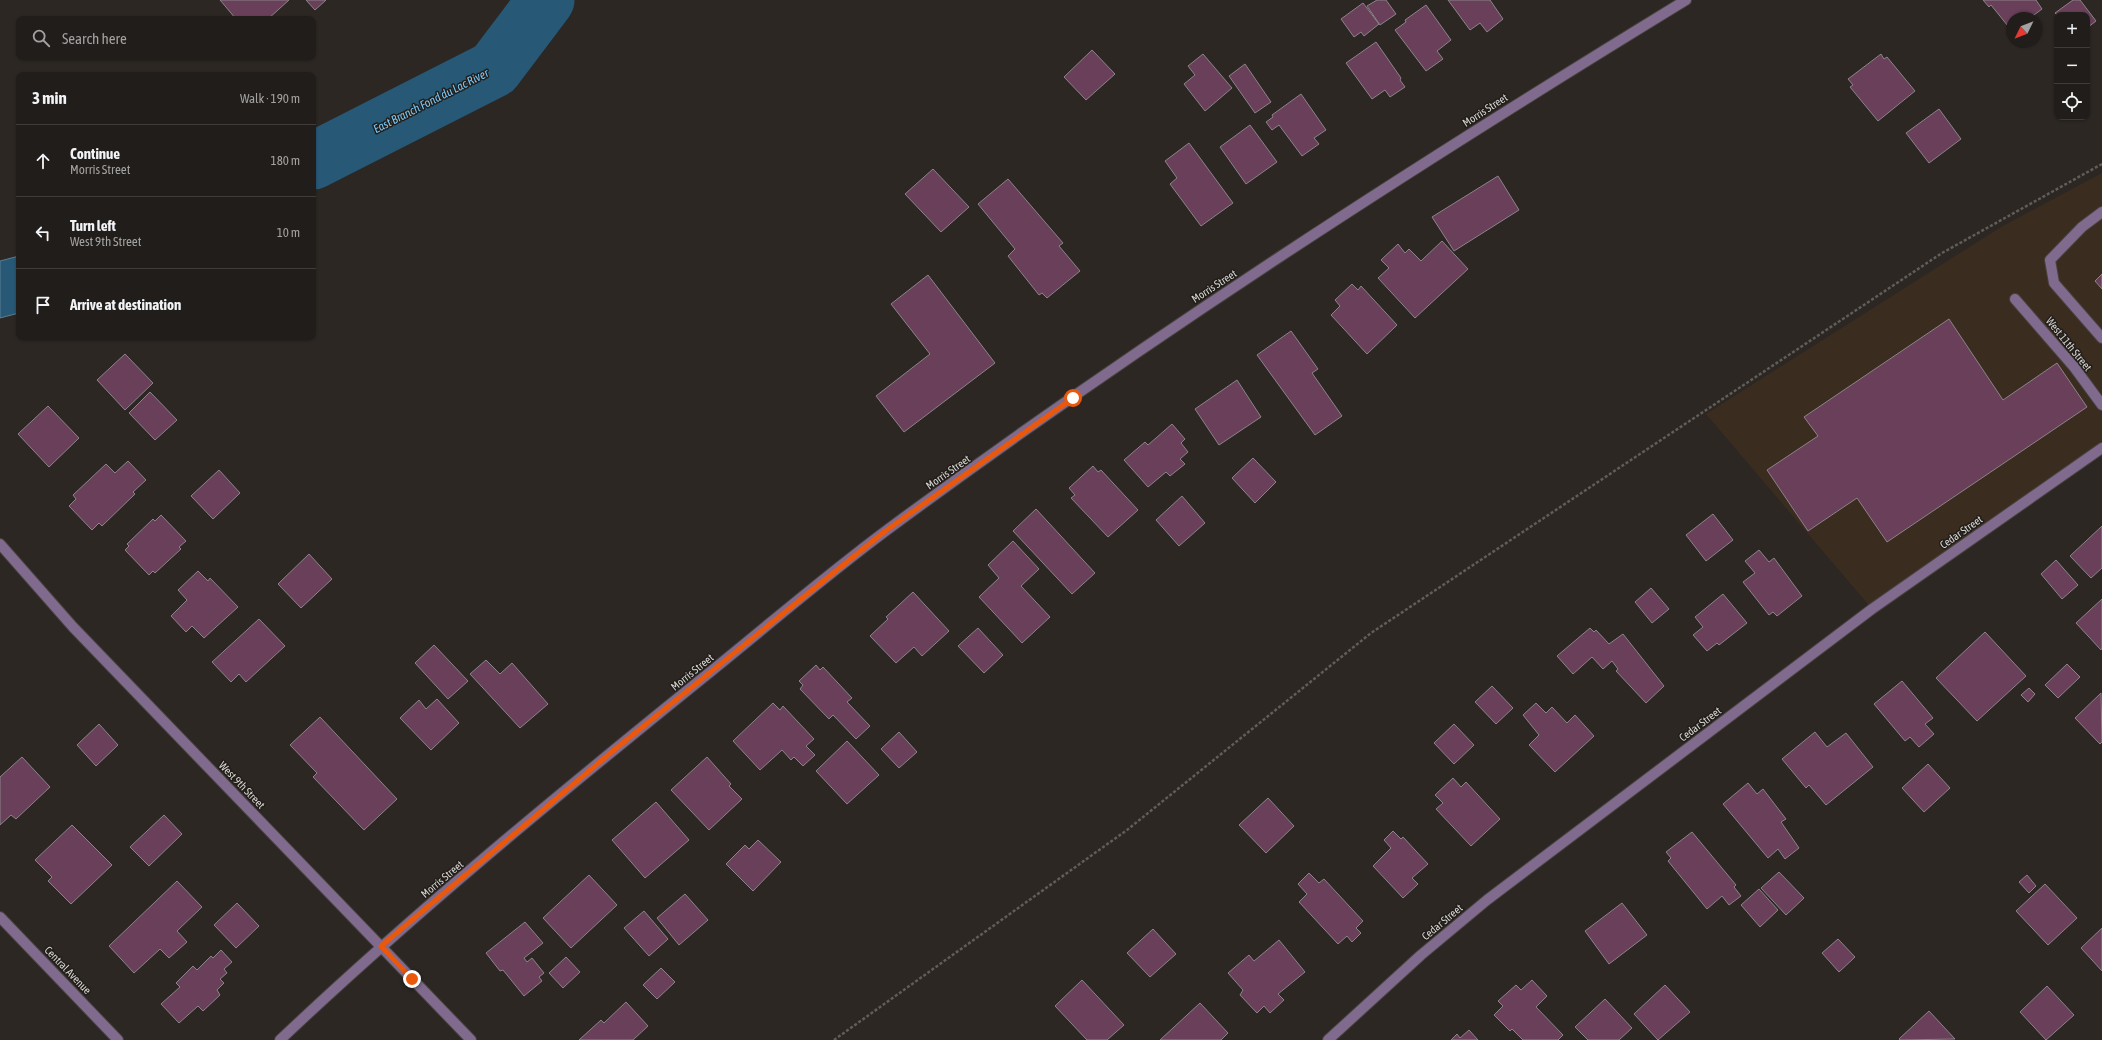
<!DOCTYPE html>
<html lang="en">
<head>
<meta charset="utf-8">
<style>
	:root { --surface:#211d1a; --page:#2d2a27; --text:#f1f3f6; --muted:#a2a2a2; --line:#3e3b39 }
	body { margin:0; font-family:"Asap Condensed",sans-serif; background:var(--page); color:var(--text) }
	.controls { position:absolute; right:12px; top:12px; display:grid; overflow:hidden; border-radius:8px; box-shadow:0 1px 3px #0004 }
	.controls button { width:36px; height:36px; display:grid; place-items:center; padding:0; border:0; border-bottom:1px solid var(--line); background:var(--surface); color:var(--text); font:20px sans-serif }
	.compass { position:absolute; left:2006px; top:12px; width:36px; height:36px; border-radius:50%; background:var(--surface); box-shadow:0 1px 3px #0004; rotate:227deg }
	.stop { position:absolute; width:12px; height:12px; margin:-9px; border:3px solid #ea580c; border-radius:50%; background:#fff }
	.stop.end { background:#ea580c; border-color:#fff; box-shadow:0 1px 4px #0008 }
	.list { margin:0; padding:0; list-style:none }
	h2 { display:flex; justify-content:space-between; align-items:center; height:52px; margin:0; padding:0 16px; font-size:17px }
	h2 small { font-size:13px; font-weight:400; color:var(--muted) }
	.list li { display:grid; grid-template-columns:26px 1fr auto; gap:12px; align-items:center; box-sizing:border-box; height:72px; padding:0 16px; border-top:1px solid var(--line) }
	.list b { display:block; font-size:15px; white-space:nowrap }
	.list p { margin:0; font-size:13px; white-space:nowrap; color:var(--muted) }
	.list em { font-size:13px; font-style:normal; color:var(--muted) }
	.icon { flex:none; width:22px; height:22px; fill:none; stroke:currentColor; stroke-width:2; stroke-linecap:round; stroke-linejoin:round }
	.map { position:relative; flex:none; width:2102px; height:1040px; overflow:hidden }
	.search { position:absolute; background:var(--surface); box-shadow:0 1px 3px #0004; left:16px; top:16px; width:300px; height:44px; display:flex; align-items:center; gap:10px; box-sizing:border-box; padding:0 14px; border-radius:8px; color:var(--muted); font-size:15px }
	.panel { position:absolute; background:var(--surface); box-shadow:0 1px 3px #0004; left:16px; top:72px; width:300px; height:268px; border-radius:8px }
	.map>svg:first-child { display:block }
</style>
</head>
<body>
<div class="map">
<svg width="2102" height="1040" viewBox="0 0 2102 1040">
	<rect width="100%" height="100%" fill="#2c2723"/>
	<!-- industrial -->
	<path fill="#3b2c20" d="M2102,173V448L1872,609L1706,414L2001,227Z"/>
	<!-- water -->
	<path fill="#275875" stroke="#5c7e92" d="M19,256V313L0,318V261Z"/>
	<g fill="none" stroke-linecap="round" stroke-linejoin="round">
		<!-- river -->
		<path stroke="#275875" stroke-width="57" d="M313,161L494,69L546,0"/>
	</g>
	<!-- building -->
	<g fill="#693f5a" stroke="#8b8488">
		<path d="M220,0H289L268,19H236Z"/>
		<path d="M306,0H326L315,10Z"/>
		<path d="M1377,0H1386L1396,14L1380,25L1367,6Z"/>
		<path d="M1448,0H1490L1503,19L1487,32L1480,23L1470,30Z"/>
		<path d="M1983,0H2036L2042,9L2030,18H2012V31L1991,5L1989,7Z"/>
		<path d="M2073,0H2080L2096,21L2087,28V15H2057L2055,13Z"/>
		<path d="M1363,3L1379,24L1364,36L1361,32L1354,37L1341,19Z"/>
		<path d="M1426,5L1451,40L1437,51L1443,59L1426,71L1395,30L1406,22L1405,20Z"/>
		<path d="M1376,42L1401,78L1400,80L1405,87L1390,97L1385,90L1372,99L1346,63Z"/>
		<path d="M1092,50L1115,74L1086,100L1064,77Z"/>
		<path d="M1203,54L1232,88L1205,111L1184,84L1195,75L1188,66Z"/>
		<path d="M1881,54L1884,59L1887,57L1915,91L1878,121L1850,87L1853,85L1848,79Z"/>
		<path d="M1245,64L1271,102L1255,113L1229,76Z"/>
		<path d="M1301,94L1326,130L1314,138L1319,144L1302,156L1279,125L1272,130L1266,122L1273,117L1272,115Z"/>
		<path d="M1939,109L1961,139L1929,163L1906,133Z"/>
		<path d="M1250,125L1277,162L1246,184L1220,147Z"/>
		<path d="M1189,143L1233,203L1201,226L1170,184L1177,178L1165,161Z"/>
		<path d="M933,169L969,207L941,232L905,194Z"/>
		<path d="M1498,176L1519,210L1454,251L1432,217Z"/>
		<path d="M1008,179L1063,243L1059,246L1080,271L1047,298L1042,293L1039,295L1008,256L1015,249L978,204Z"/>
		<path d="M1442,241L1468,269L1415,318L1378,278L1389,268L1381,260L1398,244L1405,253L1409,249L1421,261Z"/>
		<path d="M2102,274V289L2095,281Z"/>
		<path d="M928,275L995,363L904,432L876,396L930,354L891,304Z"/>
		<path d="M1352,284L1358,290L1361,286L1397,325L1367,354L1331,315L1340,306L1335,300Z"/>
		<path d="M1949,319L2003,400L2057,363L2087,407L1887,542L1857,498L1808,531L1767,470L1818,436L1804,417Z"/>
		<path d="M1291,331L1318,369L1312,373L1342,416L1315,435L1257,355Z"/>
		<path d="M125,354L153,383L125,410L97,380Z"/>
		<path d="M1237,380L1261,417L1219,445L1195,409Z"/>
		<path d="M150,392L177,420L155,440L129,413Z"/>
		<path d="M48,406L79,438L49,467L18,434Z"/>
		<path d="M1172,424L1185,439L1181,443L1188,452L1180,459L1185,464L1170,476L1166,472L1148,487L1124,460L1145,442L1148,445Z"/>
		<path d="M1253,458L1276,482L1255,503L1232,478Z"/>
		<path d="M128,461L146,480L133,492L135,494L102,526L99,523L92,530L69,506L76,499L73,495L106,464L115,473Z"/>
		<path d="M1093,466L1098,472L1101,470L1138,510L1108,537L1071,498L1075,495L1069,488Z"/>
		<path d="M219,470L240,493L213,519L191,496Z"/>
		<path d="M1182,496L1205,523L1179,546L1156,520Z"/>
		<path d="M1036,509L1095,573L1072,594L1013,531Z"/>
		<path d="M1713,514L1733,540L1706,561L1686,535Z"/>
		<path d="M161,515L186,541L179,547L181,549L155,573L153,571L149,575L125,550L129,546L127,544L153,519L155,521Z"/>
		<path d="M2102,526V568L2091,578L2070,556Z"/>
		<path d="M1013,541L1039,569L1021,586L1050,617L1022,643L979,597L999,578L988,565Z"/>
		<path d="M1759,550L1769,562L1774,558L1802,596L1777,616L1773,612L1769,615L1743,582L1755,573L1745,561Z"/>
		<path d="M309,554L332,579L301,608L278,584Z"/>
		<path d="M2056,560L2078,585L2062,599L2041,574Z"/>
		<path d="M198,571L208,581L210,578L238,607L204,638L192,626L186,632L171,616L187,600L178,590Z"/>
		<path d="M1651,588L1669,609L1652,623L1635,602Z"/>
		<path d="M913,592L949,631L922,656L914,647L896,663L870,636L888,619L886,617Z"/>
		<path d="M1723,594L1747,623L1719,645L1717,643L1707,651L1693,635L1703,627L1695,617Z"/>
		<path d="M2102,599V648L2101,650L2076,623Z"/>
		<path d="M259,619L285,646L246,682L239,674L231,682L212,662Z"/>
		<path d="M978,628L1003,655L984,673L958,646Z"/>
		<path d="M1590,628L1594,632L1596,630L1609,644L1623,634L1664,686L1646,703L1616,671L1618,669L1612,661L1603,669L1592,657L1573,674L1557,656Z"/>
		<path d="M1985,632L2026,676L1977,721L1936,678Z"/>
		<path d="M434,645L468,681L448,699L415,663Z"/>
		<path d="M486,660L500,674L512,663L548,704L520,728L470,674Z"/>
		<path d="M2067,664L2080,677L2058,698L2045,685Z"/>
		<path d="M816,665L820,670L823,667L852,698L847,702L870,726L856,739L833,715L829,719L800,689L803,685L799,681Z"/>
		<path d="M1902,681L1933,718L1925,724L1934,734L1919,747L1910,737L1905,741L1874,704Z"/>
		<path d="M1492,686L1513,708L1496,724L1475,702Z"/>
		<path d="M2029,688L2035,694L2028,702L2021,695Z"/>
		<path d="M2101,693L2102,742L2100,744L2075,718Z"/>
		<path d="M437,699L459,723L431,750L400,718L419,700L426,709Z"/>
		<path d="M773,703L780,710L783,706L814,739L806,746L815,755L803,766L794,757L791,760L782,750L760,770L733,741Z"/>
		<path d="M1536,703L1546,713L1552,707L1567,723L1575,715L1594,736L1555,772L1529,745L1539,735L1523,715Z"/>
		<path d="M320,717L397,799L364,830L313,777L317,773L290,745Z"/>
		<path d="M99,724L118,745L96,766L77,745Z"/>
		<path d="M1454,724L1474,745L1454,764L1434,743Z"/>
		<path d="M899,732L917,752L899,768L881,749Z"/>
		<path d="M1815,732L1827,747L1846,733L1873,767L1826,805L1809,785L1806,788L1782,759Z"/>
		<path d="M847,741L879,775L847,804L816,771Z"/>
		<path d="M22,757L50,787L16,819L11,815L0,825V777Z"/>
		<path d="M707,757L731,784L729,786L742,799L709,830L671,790Z"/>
		<path d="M1928,764L1950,788L1924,812L1902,788Z"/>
		<path d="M1453,778L1461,787L1466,782L1500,819L1471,846L1436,809L1443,803L1435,795Z"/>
		<path d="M1748,783L1757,794L1763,789L1786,819L1781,822L1799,848L1785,859L1778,849L1768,858L1723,804Z"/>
		<path d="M1268,798L1294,826L1266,853L1239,825Z"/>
		<path d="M656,802L689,840L645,878L612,840Z"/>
		<path d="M164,815L182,834L149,866L130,847Z"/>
		<path d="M72,825L112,865L71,904L48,881L52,877L35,860Z"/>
		<path d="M1393,831L1401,839L1403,837L1428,864L1412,878L1418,884L1403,898L1373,866L1391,848L1384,840Z"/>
		<path d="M1692,832L1736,885L1734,887L1741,896L1729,905L1722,896L1707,909L1668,861L1671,858L1666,852Z"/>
		<path d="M758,840L781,862L753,891L726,864L745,845L749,849Z"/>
		<path d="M1779,872L1804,898L1786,915L1761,888Z"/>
		<path d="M1309,873L1319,883L1324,879L1363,921L1356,928L1361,933L1352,942L1347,936L1338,944L1299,902L1307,894L1298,884Z"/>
		<path d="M589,875L617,905L571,948L543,918Z"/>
		<path d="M2027,875L2036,886L2029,893L2019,882Z"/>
		<path d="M177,881L202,907L177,931L187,942L169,958L160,949L134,973L109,946Z"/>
		<path d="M2045,884L2077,918L2048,945L2016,911Z"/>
		<path d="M1759,889L1778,910L1760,927L1741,905Z"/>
		<path d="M685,894L708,920L679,945L657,918Z"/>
		<path d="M237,903L259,926L236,948L214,925Z"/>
		<path d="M1622,903L1647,935L1609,964L1585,931Z"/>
		<path d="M644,911L668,939L649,956L624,928Z"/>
		<path d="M525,922L543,943L524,958L527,962L532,958L544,973L539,977L542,981L524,996L503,970L500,971L486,953Z"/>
		<path d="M2102,928V971L2081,948Z"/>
		<path d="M1153,929L1176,954L1150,977L1127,953Z"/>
		<path d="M1838,939L1855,957L1839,972L1822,953Z"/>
		<path d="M1279,940L1305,972L1278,994L1284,1000L1270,1013L1264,1006L1257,1013L1240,995L1243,990L1228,973L1249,955L1254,961Z"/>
		<path d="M221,950L232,962L224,969L227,973L220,979L224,983L217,990L220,995L203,1011L198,1006L179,1023L161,1004L180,987L176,983L193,966L197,970L211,956L213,958Z"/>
		<path d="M566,957L580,972L563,988L549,973Z"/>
		<path d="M661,968L675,982L657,999L643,985Z"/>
		<path d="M1082,980L1124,1025L1107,1040H1087L1055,1006Z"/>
		<path d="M1532,980L1547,996L1536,1007L1563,1035L1558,1040H1523L1512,1029L1510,1031L1494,1015L1503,1006L1498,1001L1516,985L1521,990Z"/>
		<path d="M1665,985L1690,1012L1658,1040L1634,1014Z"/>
		<path d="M2047,986L2074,1015L2046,1040L2020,1012Z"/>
		<path d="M1605,999L1632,1028L1619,1040H1588L1575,1027Z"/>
		<path d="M626,1002L648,1026L633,1040H579L601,1020L604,1023Z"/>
		<path d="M1200,1003L1228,1033L1221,1040H1160Z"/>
		<path d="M1929,1011L1955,1039L1900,1040L1899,1039Z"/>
		<path d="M1469,1030L1478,1040H1451L1457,1034L1460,1038Z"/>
	</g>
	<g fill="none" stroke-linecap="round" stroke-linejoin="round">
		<!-- minor casing -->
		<g stroke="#48433f" stroke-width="12">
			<g id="minor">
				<path d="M2102,212L2082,227L2050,260L2054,283L2102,338"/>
				<path d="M2015,299L2074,367L2102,405"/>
				<path d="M0,544L73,627L471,1040"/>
				<path d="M0,917L118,1040"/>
				<path d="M280,1040C412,915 553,799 694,685C758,634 821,579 887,530C1144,340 1413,167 1686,0"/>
				<path d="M1328,1040L1421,955L1487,900L1872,609L2102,448"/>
			</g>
		</g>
		<!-- path -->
		<path stroke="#615d59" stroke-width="2.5" stroke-dasharray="3 2" stroke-linecap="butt" d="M834,1040L1127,830L1371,633L1942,253L2102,164"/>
		<!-- minor -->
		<use href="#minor" stroke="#806b8f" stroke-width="10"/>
	</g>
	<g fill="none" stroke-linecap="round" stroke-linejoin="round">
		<!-- route -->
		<path stroke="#ea580c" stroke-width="5" d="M412,979L381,946L614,750L884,532L1073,398"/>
	</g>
	<g text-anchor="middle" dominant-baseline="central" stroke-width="3" stroke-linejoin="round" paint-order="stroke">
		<!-- street labels -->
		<g font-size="11" fill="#d9d6d4" stroke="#221e1a">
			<text transform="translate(1485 110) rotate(-33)">Morris Street</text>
			<text transform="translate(1214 286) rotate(-33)">Morris Street</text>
			<text transform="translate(2069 344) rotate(51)">West 11th Street</text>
			<text transform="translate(948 472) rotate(-35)">Morris Street</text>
			<text transform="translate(1961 532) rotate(-35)">Cedar Street</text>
			<text transform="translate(692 672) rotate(-39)">Morris Street</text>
			<text transform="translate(1700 724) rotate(-37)">Cedar Street</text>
			<text transform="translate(242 785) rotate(46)">West 9th Street</text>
			<text transform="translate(442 879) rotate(-40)">Morris Street</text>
			<text transform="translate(1442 922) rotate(-40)">Cedar Street</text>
			<text transform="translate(68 970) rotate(46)">Central Avenue</text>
		</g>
		<!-- water labels -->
		<g font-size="12" font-style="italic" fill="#7cc8f7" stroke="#221e1a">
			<text transform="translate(431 101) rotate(-27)">East Branch Fond du Lac River</text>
		</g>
	</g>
</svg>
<div class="controls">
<button>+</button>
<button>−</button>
<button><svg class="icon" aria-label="locate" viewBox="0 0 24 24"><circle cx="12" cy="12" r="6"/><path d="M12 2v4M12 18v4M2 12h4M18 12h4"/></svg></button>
</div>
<svg class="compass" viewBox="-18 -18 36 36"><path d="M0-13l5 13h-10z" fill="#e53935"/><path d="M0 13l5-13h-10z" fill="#a2a2a2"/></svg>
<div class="stop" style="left:1073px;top:398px"></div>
<div class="stop end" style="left:412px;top:979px"></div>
<div class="search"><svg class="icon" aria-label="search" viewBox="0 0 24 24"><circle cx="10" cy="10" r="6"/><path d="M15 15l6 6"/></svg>Search here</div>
<section class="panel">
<h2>3 min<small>Walk · 190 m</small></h2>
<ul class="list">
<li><svg class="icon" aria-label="ahead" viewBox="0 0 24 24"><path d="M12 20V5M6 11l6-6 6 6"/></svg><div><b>Continue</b><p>Morris Street</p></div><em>180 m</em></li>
<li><svg class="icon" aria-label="left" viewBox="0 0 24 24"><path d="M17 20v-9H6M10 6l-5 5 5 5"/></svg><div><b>Turn left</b><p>West 9th Street</p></div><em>10 m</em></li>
<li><svg class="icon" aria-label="arrive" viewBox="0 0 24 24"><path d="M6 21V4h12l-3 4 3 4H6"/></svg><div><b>Arrive at destination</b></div></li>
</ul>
</section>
</div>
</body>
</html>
